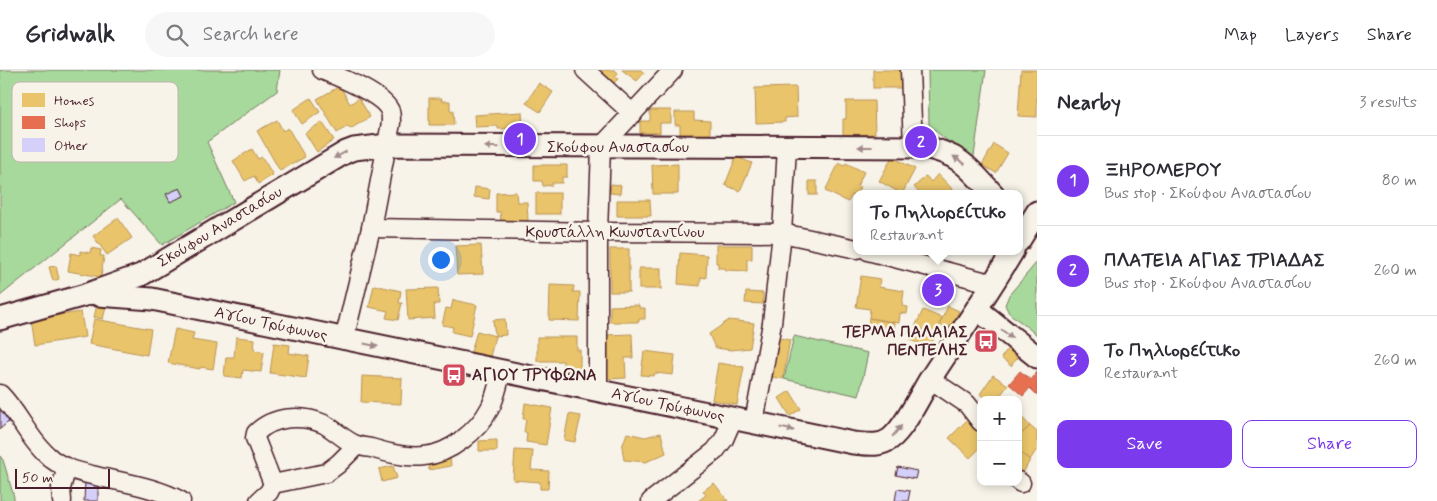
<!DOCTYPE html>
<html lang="en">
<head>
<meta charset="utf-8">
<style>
	:root { --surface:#fff; --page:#f7f7f7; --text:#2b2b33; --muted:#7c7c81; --line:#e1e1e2; --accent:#7c3aed }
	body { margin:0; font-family:Mynerve,sans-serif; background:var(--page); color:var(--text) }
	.controls { position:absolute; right:15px; bottom:15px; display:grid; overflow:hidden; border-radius:10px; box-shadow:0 2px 8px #0003 }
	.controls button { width:45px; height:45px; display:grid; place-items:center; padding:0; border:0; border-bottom:1px solid var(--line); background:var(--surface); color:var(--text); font:25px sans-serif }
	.scale { position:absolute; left:15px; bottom:12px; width:95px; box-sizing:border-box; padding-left:5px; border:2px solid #4a1f2b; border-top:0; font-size:14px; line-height:18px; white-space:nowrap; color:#4a1f2b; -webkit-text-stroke:4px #f7f3e8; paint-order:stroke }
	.you { position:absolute; left:440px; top:189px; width:18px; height:18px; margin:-12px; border:4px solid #fff; border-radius:50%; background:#1a73e8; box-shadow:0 0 0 8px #1a73e833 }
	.badge { display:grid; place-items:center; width:32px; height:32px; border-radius:50%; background:var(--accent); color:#fff; font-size:16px; font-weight:700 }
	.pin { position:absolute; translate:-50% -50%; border:2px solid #fff; box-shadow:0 1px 5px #0006 }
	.popup { position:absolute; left:853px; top:120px; width:170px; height:65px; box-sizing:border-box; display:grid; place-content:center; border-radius:10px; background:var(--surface); filter:drop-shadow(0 1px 4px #0005); font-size:16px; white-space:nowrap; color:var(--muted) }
	.popup b { font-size:19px; color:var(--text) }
	.popup::after { content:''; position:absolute; left:50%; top:100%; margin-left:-10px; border:10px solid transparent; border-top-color:var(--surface) }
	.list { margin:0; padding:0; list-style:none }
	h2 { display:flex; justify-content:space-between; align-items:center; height:65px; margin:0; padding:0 20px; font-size:21px }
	h2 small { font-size:16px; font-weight:400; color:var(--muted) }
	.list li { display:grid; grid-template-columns:32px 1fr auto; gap:15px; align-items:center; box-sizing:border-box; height:90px; padding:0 20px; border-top:1px solid var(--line) }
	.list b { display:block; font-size:19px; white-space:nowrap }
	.list p { margin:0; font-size:16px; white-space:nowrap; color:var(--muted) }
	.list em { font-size:16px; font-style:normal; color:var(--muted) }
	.actions { display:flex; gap:10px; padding:15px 20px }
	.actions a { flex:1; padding:11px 0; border:1px solid var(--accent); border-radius:10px; text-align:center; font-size:18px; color:var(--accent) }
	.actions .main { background:var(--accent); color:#fff }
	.icon { flex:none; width:28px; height:28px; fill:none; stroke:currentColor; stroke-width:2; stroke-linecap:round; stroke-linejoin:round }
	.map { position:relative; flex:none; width:1037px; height:431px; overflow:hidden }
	header { display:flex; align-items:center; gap:30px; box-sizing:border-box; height:70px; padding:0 25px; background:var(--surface); border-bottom:1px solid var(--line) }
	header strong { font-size:24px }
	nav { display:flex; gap:28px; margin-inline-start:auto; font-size:18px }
	.search { width:350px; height:45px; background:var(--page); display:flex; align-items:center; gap:12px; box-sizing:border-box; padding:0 18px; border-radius:28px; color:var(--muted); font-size:19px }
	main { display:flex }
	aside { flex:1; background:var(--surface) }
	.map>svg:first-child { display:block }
</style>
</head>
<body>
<header>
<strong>Gridwalk</strong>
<div class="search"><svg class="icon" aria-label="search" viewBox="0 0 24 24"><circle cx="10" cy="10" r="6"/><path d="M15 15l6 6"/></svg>Search here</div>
<nav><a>Map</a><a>Layers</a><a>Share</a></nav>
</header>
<main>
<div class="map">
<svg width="1037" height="431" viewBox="0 0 1037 431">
	<rect width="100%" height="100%" fill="#f7f3e8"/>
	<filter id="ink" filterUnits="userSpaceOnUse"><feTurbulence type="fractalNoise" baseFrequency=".02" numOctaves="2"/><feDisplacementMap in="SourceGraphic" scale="10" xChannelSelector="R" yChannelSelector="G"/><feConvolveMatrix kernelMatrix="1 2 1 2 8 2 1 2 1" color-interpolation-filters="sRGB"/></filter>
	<g filter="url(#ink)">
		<!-- green -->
		<g fill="#a6d99b" stroke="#787c63">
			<path d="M0,0H280L277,21L207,72L234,132L162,175L121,129L0,226Z"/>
			<path d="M928,0H986L973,93L929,55Z"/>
			<path d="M1037,192V265L1009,243L1005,235L1009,225Z"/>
			<path d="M794,266L868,283L859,326L784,309Z"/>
			<path d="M0,386L3,390L14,427V431H0Z"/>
		</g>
		<!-- homes -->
		<g fill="#e9c46a" stroke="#b99257">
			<path d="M603,0H615L618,3L615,7L618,9L614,13L601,2Z"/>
			<path d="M622,0H641L644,3L637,11Z"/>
			<rect x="873" y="0" width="29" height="18"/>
			<path d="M1021,0H1037V47L1018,46Z"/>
			<path d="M539,13L553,22L540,42L526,33Z"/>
			<path d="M340,16L350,34L359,28L370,47L350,59L348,56L337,63L317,29Z"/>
			<path d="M796,17L797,47L785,48V52L756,53L755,18Z"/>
			<path d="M311,28L320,42L302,54L293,40Z"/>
			<path d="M429,28H442L441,31H450V41H453L454,55H429Z"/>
			<path d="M846,31H874L875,64L843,65V49H846Z"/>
			<path d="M650,40H671V53H660V63H640V51H650Z"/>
			<path d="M522,42L523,58L498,59V56L475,57L474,45Z"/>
			<path d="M675,42H694V50L710,51V71H680V55H675Z"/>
			<path d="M277,50L283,61L288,58L305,87L280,101L257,61Z"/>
			<path d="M322,52L334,70L317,82L305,63Z"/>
			<path d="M994,74L1008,83L996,103L982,95Z"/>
			<path d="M252,79L258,89L262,87L273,105L258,114L254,106L245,111L233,91Z"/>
			<path d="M736,87L752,93L740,121L725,115Z"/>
			<path d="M892,87L915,99L902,124L879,111Z"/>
			<path d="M839,93L844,96L846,93L864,102L857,116L860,117L855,127L852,125L848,132L825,121Z"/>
			<path d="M678,94V124H653L652,95Z"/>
			<path d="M534,95H567V107H562V113H552V115L543,116L542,111H534Z"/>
			<path d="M938,104L957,124H920L914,117L926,106L931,112Z"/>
			<rect x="809" y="111" width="8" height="14"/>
			<path d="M611,114L621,115L620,124L610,123Z"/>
			<path d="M475,117L490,119L489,129L474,127Z"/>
			<path d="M516,122L517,132H527L528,151H501L500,142H496V123Z"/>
			<rect x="536" y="123" width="24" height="21"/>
			<path d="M617,130H650L651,146H617Z"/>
			<path d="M118,148L132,168L107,185L93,166Z"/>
			<path d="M481,175L483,204L457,205L455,176Z"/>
			<path d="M716,175H752V189H747V201L725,200V198H718V193H716Z"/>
			<path d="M91,178L101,180L100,186H104L101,207L68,201L71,183L80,185V181L90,183Z"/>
			<rect x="610" y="179" width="19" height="43"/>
			<path d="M680,183L707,185L706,208L701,207L700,216L678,214Z"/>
			<path d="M56,196L59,209L53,211L49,197Z"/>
			<rect x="639" y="198" width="22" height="21"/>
			<path d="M861,206L880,209L879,217L904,221L902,236L908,237L907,244L900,243L899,253L869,248L870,239L856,237Z"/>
			<path d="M374,215L401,221L399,233H402L398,250L386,248L388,241L369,237Z"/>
			<path d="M550,215L574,216L573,222H580L579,251L549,250Z"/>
			<path d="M438,218L439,234H434L435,248L408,250L406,219Z"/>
			<path d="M746,222L763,223V234L745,233Z"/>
			<path d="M453,230L477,235L470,266L452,262L453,257L442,255L446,238L451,239Z"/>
			<path d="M98,231L107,233L103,249L94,247Z"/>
			<path d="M639,235V238H645V249H639V252H610V236Z"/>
			<path d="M948,236L959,241L950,260L939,255Z"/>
			<path d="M923,240L942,248L935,265L915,257Z"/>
			<path d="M81,242L85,267L35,275L31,249Z"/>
			<path d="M869,248L895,253L893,265L879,262L880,256L868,254Z"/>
			<path d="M94,249L151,259L147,285L89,274Z"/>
			<path d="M505,249L506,265L495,266L493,250Z"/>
			<path d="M729,250L754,253L750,278L731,280L715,278L709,264Z"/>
			<path d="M915,257L935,265L930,278L910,270Z"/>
			<path d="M175,259L194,263L192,270L217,274L213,299L200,297V299L168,293Z"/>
			<path d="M477,261L495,266L490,287L471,282Z"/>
			<path d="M632,264L633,288H625L626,308L606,309L605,265Z"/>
			<path d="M236,267L255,269L254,280L264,282L261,302L243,300L242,308L224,306L226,287H234Z"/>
			<path d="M537,267H577V280H580V300L563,301V291H537Z"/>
			<path d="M775,267L790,270L783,309L768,306Z"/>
			<path d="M274,273L290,275L289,283L309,286L306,308L270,303Z"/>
			<path d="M1008,278L1018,286L1011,296L1001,288Z"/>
			<path d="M644,281L675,285L673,305L655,303L654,306L641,305Z"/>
			<path d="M718,293L744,297L737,335L712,330Z"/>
			<path d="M993,305L1008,315L997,330H989L980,324Z"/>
			<path d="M362,306L402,308L401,334L361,332Z"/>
			<path d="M790,321L801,339L790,346L779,328Z"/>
			<path d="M525,333L552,338L546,375L526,372L527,363L524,362L526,349H523Z"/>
			<path d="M1018,343L1030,356L1018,367Z"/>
			<path d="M569,344L581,346L575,372L564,370Z"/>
			<path d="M970,347L981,358V369L979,371L981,377L970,388L949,368Z"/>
			<path d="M1030,356L1037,362V379L1030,390L1018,381V367Z"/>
			<path d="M627,363L645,367L661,363L666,383L646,392L624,390L622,377Z"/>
			<path d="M497,370V381H479V371Z"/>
			<path d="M515,380L533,381L531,400L549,401L548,419H540V412L513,410Z"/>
			<path d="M1018,381L1030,390L1023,403L1018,400Z"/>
			<path d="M450,386L451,396L429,400L427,389Z"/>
			<path d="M393,396L397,408L382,412L379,399Z"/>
			<path d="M714,413L728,431H698L706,425L703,421Z"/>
		</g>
		<!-- shops -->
		<path fill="#e76f51" stroke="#b85746" d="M1020,301L1031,310L1037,302V325L1030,318L1023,326L1009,314Z"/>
		<!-- building -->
		<g fill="#d4d0f9" stroke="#4a1f2b">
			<path d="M180,118L184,126L170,132L166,124Z"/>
			<path d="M4,337L13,348L0,359V340Z"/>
			<path d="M898,397L917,401L915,409L896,405Z"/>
			<path d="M85,411L98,412V431H84Z"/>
			<path d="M897,419L910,421L908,431H895Z"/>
		</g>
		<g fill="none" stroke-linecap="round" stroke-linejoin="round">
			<!-- minor casing -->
			<g stroke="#4a1f2b" stroke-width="21">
				<g id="minor">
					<path d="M322,0C339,7 383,24 390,41C391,44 391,49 391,53L371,158L344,270"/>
					<path d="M585,0L633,44"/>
					<path d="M910,0L913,77"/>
					<path d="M371,158L598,162L782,163L857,179"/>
					<path d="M868,181L994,214"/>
					<path d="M930,309L967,334L981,352"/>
					<path d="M598,321V162L601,77L673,0"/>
					<path d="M0,324C18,342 28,368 47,385C60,398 79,402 96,406C125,413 156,417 181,431"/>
					<path d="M754,352L772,253L782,163L787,77"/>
					<path d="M1018,411L1021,413"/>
					<path d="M273,414L255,368L256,363C273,346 302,344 324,354C335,360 344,370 356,375C361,377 366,377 371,378C388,383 406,388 424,386C450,384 478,361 490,338C496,327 498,313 502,301"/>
					<path d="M62,431L61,418L67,397"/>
					<path d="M259,431L269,422L273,414L326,403L338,394L357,375"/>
					<path d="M651,431L715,381L724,369L733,348"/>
				</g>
			</g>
			<!-- major casing -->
			<g stroke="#4a1f2b" stroke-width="25">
				<g id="major">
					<path d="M1019,171L1037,142"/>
					<path d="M98,225L152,229L853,373C866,374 879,377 890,369C905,358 920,325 930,309C958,266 987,225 1013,181"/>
					<path d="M977,239L1037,287"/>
					<path d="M0,249L85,225L141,205L346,82L354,79L388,75L924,77C960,84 970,99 993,124"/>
				</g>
			</g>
			<!-- minor -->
			<use href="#minor" stroke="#f7f3e8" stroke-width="18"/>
			<!-- major -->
			<use href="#major" stroke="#f7f3e8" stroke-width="21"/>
		</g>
		<!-- one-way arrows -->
		<defs><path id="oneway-solid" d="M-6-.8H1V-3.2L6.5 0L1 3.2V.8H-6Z" transform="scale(1.25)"/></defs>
		<g fill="#a0898a">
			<use href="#oneway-solid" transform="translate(492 77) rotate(-179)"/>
			<use href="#oneway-solid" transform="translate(865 77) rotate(180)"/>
			<use href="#oneway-solid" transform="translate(340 85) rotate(152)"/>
			<use href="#oneway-solid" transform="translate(959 90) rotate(-147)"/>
			<use href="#oneway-solid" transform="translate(1007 264) rotate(38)"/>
			<use href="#oneway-solid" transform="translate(371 275) rotate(11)"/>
			<use href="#oneway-solid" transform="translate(787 359) rotate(12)"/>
			<use href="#oneway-solid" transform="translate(897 361) rotate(-50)"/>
		</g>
	</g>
	<!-- icons -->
	<defs>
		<g id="bus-square" transform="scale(1.25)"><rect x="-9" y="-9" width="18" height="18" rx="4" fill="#d1495b" stroke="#f7f3e8"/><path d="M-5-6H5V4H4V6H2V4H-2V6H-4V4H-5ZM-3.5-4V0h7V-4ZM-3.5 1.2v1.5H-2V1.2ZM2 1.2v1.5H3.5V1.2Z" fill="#fff"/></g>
	</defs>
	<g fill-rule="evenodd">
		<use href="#bus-square" x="986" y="271"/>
		<use href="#bus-square" x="454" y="305"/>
	</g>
	<g text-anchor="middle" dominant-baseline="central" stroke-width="5" stroke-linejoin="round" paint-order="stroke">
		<!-- street labels -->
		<g font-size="16" fill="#4a1f2b" stroke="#f7f3e8">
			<text x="618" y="77">Σκούφου Αναστασίου</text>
			<text transform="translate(220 157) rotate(-31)">Σκούφου Αναστασίου</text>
			<text x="615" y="162">Κρυστάλλη Κωνσταντίνου</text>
			<text transform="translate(271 254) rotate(12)">Αγίου Τρύφωνος</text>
			<text transform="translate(668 335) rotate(12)">Αγίου Τρύφωνος</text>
		</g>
		<!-- poi labels -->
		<g font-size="16" font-weight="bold" fill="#4a1f2b" stroke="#f7f3e8" text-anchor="end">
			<text x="968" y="262">ΤΕΡΜΑ ΠΑΛΑΙΑΣ<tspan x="968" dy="18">ΠΕΝΤΕΛΗΣ</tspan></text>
			<text x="472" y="305" text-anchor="start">ΑΓΙΟΥ ΤΡΥΦΩΝΑ</text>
		</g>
	</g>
	<!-- legend -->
	<rect x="12" y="12" width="166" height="80" rx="8" fill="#f7f3e8" stroke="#c3b3af" stroke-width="1"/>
	<rect x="22" y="23" width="23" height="14" fill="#e9c46a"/>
	<rect x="22" y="46" width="23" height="13" fill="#e76f51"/>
	<rect x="22" y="68" width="23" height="14" fill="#d4d0f9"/>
	<g font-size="14" fill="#4a1f2b">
		<text x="54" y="35">Homes</text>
		<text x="54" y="57">Shops</text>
		<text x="54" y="80">Other</text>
	</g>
</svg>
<div class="controls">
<button>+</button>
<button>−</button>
</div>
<div class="scale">50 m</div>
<div class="you"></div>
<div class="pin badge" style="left:520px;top:69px">1</div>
<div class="pin badge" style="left:921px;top:72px">2</div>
<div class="pin badge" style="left:938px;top:220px">3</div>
<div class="popup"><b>Το Πηλιορείτικο</b>Restaurant</div>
</div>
<aside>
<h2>Nearby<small>3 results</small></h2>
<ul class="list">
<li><span class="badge">1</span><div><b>ΞΗΡΟΜΕΡΟΥ</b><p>Bus stop · Σκούφου Αναστασίου</p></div><em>80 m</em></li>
<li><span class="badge">2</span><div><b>ΠΛΑΤΕΙΑ ΑΓΙΑΣ ΤΡΙΑΔΑΣ</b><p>Bus stop · Σκούφου Αναστασίου</p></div><em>260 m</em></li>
<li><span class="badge">3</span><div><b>Το Πηλιορείτικο</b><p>Restaurant</p></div><em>260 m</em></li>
</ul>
<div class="actions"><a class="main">Save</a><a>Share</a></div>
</aside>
</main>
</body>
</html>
